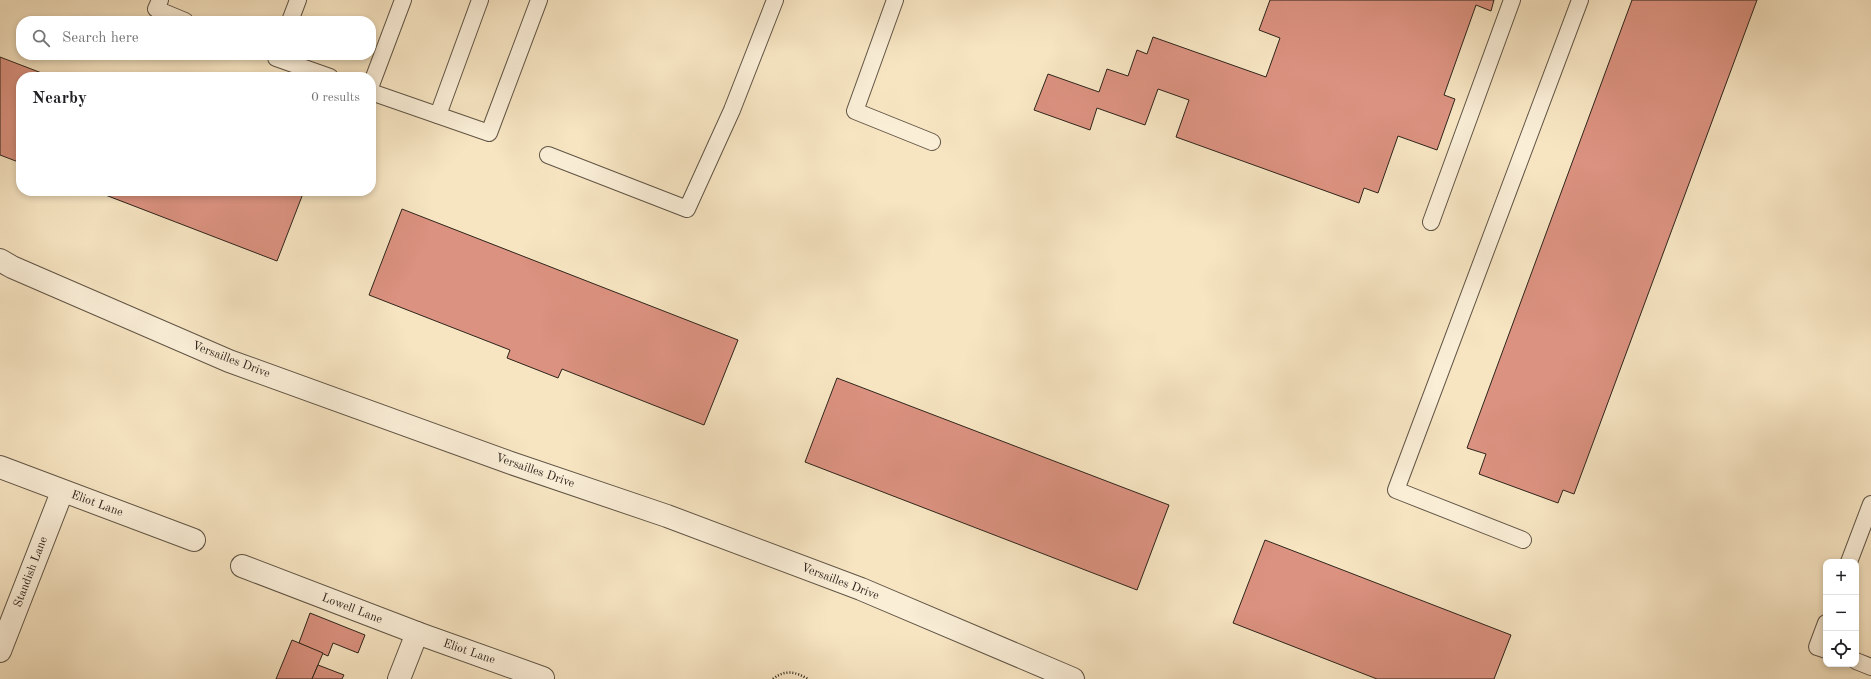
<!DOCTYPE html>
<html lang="en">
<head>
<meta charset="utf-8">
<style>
	:root { --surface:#fff; --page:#f2f2f2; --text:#202124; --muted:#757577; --line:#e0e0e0 }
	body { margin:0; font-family:"Old Standard TT",serif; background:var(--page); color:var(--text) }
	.controls { position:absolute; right:12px; bottom:12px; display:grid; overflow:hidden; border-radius:8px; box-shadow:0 2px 6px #0003 }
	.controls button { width:36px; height:36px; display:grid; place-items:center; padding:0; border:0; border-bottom:1px solid var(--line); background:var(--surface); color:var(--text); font:20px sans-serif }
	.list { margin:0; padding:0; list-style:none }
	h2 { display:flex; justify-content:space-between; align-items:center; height:52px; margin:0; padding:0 16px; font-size:17px }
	h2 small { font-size:13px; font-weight:400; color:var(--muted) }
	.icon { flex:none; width:22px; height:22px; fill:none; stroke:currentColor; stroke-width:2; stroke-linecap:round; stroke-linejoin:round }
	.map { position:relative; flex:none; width:1871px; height:679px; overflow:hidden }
	.search { position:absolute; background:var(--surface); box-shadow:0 2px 6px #0003; left:16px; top:16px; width:360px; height:44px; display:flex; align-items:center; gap:10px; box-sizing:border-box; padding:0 14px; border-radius:16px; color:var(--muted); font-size:15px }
	.panel { position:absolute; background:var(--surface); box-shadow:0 2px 6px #0003; left:16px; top:72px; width:360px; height:124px; border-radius:16px }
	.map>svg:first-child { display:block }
</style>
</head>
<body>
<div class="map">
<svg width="1871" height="679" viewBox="0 0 1871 679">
	<rect width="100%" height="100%" fill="#f7e5c2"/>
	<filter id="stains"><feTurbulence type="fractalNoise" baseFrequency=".005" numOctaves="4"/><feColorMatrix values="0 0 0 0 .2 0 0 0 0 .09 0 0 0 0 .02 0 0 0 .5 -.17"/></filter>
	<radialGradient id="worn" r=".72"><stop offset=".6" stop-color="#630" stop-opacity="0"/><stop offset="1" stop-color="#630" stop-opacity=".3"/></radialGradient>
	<!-- building -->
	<g fill="#db9280" stroke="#2d241b">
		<path d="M1270,0H1494L1491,11L1476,5L1444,95L1455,99L1437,150L1398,136L1378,193L1364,188L1359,203L1176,137L1189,100L1158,89L1145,125L1097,108L1090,130L1034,110L1048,74L1099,92L1107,69L1128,76L1137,50L1147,54L1153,37L1266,77L1280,38L1259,30Z"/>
		<path d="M1632,0H1757L1574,494L1563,490L1558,503L1479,474L1486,454L1467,448Z"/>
		<path d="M0,57L52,77H21V163L0,155Z"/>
		<path d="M95,191H304L277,261Z"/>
		<path d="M402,209L738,340L704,425L562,369L558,378L507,358L510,350L369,295Z"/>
		<path d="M837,378L1169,505L1137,590L805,462Z"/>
		<path d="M1265,540L1511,635L1494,679H1377L1233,623Z"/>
		<path d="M310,613L365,635L358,653L333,643L328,656L299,643Z"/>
		<path d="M292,640L323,653L312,679H276Z"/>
		<path d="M318,665L344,675L342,679H312Z"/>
	</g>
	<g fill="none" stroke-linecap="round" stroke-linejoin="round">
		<!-- lane casing -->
		<g stroke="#605445" stroke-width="18">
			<g id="lane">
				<path d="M160,0L156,9L185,21"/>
				<path d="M895,0L855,111L932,142"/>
				<path d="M290,21L298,0"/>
				<path d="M276,58L330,77"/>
				<path d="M371,85L403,0"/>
				<path d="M371,92L489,133L539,0"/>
				<path d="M438,115L480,0"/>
				<path d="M548,155L687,209L732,110L775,0"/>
				<path d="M1431,222L1512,0"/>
				<path d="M1523,540L1396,490L1580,0"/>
				<path d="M1849,562L1871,504"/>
				<path d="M1826,623L1817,647L1826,650"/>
				<path d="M1856,661L1871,667"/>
			</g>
		</g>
		<!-- street casing -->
		<g stroke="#605445" stroke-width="24">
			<g id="street">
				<path d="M0,260L12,267L229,361L511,463L667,516L861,589L1073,679"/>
				<path d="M0,467L194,540"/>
				<path d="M242,566L417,633L543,678"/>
				<path d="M0,651L62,492"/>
				<path d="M399,679L417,633"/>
			</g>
		</g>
		<!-- path -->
		<path stroke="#2d241b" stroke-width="2.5" stroke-dasharray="1 2" stroke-linecap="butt" d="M773,679C785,669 796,672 808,679"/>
		<!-- lane -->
		<use href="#lane" stroke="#faeed7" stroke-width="16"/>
		<!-- street -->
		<use href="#street" stroke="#faeed7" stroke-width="22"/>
	</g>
	<g text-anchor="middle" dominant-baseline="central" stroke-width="3" stroke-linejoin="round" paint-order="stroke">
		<!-- street labels -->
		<g font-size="12" fill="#2d241b" stroke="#faeed7">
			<text transform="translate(231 360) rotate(21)">Versailles Drive</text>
			<text transform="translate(535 471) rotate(19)">Versailles Drive</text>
			<text transform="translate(97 504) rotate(20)">Eliot Lane</text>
			<text transform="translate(31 572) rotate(-69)">Standish Lane</text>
			<text transform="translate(840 582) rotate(21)">Versailles Drive</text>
			<text transform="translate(352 609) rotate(21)">Lowell Lane</text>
			<text transform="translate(469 652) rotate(19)">Eliot Lane</text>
		</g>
	</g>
	<rect width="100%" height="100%" filter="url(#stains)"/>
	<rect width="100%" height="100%" fill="url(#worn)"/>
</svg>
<div class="controls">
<button>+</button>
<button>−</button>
<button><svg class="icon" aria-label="locate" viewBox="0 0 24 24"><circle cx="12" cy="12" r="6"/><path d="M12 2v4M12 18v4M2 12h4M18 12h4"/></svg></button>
</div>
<div class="search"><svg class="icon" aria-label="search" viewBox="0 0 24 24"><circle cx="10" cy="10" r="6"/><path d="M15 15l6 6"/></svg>Search here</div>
<section class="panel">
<h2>Nearby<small>0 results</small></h2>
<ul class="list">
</ul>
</section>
</div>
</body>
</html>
